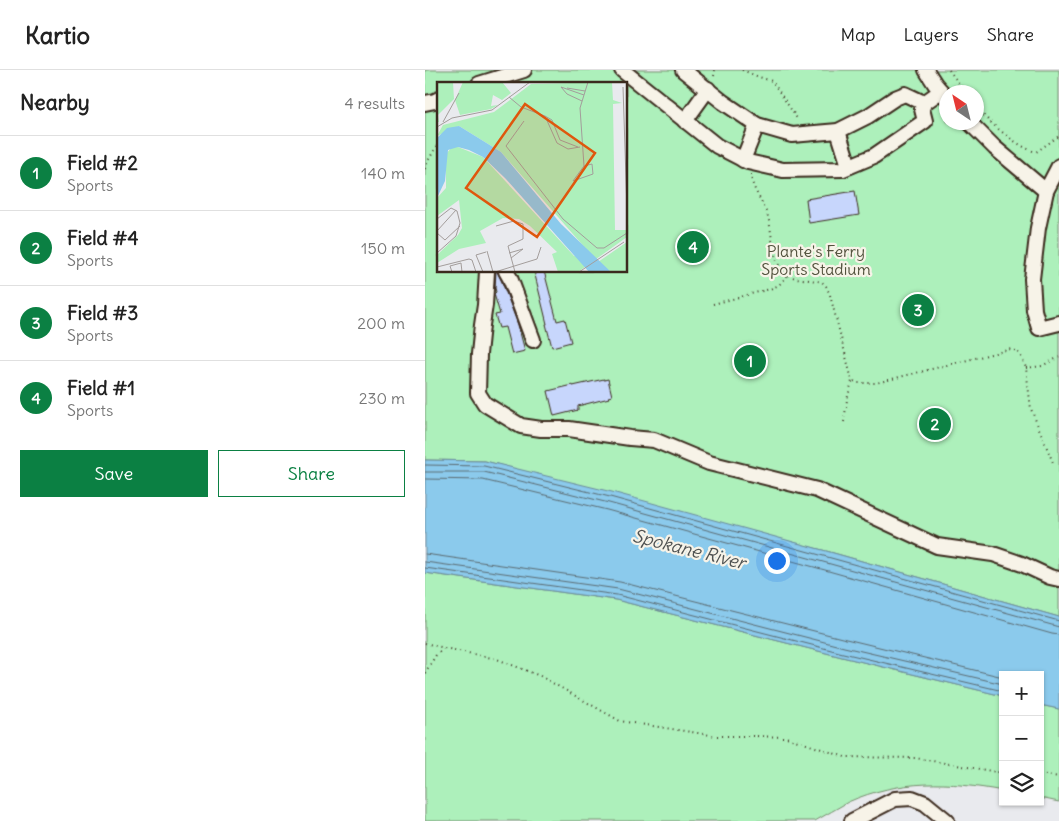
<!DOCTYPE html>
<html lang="en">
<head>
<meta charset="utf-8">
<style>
	:root { --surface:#fff; --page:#f6f6f6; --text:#222; --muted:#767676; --line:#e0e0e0; --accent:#0b8043 }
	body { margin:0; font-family:Delius,sans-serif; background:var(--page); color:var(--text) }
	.controls { position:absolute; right:15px; bottom:15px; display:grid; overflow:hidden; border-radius:0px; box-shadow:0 1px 4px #0004 }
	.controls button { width:45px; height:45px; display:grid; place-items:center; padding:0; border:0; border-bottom:1px solid var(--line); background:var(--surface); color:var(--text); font:25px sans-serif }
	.compass { position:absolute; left:514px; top:15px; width:45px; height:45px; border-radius:50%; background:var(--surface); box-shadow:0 1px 4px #0004; rotate:325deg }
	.you { position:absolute; left:351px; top:490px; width:18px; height:18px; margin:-12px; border:4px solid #fff; border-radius:50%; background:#1a73e8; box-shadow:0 0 0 8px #1a73e833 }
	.badge { display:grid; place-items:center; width:32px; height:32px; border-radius:50%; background:var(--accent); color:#fff; font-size:16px; font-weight:700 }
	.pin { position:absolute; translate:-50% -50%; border:2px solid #fff; box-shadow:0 1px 5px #0006 }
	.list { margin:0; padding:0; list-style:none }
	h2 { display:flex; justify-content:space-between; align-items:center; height:65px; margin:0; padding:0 20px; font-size:21px }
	h2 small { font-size:16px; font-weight:400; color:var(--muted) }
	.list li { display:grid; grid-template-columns:32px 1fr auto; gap:15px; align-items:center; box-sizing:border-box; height:75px; padding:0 20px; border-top:1px solid var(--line) }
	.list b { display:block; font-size:19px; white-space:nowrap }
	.list p { margin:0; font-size:16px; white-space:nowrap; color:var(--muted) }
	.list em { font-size:16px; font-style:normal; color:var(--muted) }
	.actions { display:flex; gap:10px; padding:15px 20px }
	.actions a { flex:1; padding:11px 0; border:1px solid var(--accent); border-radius:0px; text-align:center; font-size:18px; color:var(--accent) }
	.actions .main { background:var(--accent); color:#fff }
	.icon { flex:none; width:28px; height:28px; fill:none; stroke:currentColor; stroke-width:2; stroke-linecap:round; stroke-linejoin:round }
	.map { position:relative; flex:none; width:634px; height:751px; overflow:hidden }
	header { display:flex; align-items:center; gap:30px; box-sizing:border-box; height:70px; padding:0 25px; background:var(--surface); border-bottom:1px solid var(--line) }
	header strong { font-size:24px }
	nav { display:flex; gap:28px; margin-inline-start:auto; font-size:18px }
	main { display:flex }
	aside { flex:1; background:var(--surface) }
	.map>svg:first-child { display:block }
</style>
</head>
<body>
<header>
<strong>Kartio</strong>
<nav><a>Map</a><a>Layers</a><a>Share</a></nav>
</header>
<main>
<aside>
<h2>Nearby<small>4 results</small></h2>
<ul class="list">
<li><span class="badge">1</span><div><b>Field #2</b><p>Sports</p></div><em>140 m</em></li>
<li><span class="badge">2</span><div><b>Field #4</b><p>Sports</p></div><em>150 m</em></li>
<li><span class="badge">3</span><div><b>Field #3</b><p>Sports</p></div><em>200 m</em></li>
<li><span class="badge">4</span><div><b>Field #1</b><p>Sports</p></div><em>230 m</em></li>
</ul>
<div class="actions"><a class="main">Save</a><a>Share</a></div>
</aside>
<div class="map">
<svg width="634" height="751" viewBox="0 0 634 751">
	<rect width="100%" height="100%" fill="#e9eaee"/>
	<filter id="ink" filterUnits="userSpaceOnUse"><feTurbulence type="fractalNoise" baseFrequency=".02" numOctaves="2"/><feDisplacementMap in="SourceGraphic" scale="10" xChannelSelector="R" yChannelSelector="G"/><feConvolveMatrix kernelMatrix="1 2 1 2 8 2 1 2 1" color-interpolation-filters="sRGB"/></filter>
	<g filter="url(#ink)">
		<!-- green -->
		<g fill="#adf0bb" stroke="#748d6c" fill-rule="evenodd">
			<path d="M0,0H634V547L405,482L60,391L0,390ZM14,14H201V201H14ZM522,22H552V52H522Z"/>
			<path d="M0,503L191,530L417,587L578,626V721C524,711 475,709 423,732C412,738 401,745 390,751H0Z"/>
			<path d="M615,635L634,639V732L615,728Z"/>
		</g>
		<!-- water -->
		<path fill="#8bcaec" stroke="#6b8a9a" d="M0,390L60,391L187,422L405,482L634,547V639L615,635V605H578V626L417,587L191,530L0,503Z"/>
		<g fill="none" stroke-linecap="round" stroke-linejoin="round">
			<!-- shore -->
			<g stroke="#5b6a70" stroke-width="1">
				<path d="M0,395L59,396L185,427L634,551"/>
				<path d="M0,402H59L184,433L634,557"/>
				<path d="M0,409L58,410L182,440L400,500L627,564L634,565"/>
				<path d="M0,484L195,512L421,569L578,607"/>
				<path d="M0,492L193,519L419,577L578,614"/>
				<path d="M0,498L192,525L418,583L578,621"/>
			</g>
		</g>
		<!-- building -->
		<g fill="#c7d6fc" stroke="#3b2a1e">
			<path d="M430,121L434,145L384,153L381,129Z"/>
			<path d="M71,201H72L77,212L93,255L100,281L87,284L80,257L74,258L70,245L75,244L69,224L71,222L70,218Z"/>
			<path d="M109,201H119L132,251L140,249L146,272L127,277L121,254H122Z"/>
			<path d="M179,309V310L183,309L187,326L183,327L184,328L153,336V340L129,346L123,321L148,315V316Z"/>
		</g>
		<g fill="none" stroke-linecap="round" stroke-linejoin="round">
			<!-- minor casing -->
			<g stroke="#3b2a1e" stroke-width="18">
				<g id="minor">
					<path d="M197,0L292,76L323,92L358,100L418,99L449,86L500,51L497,39L499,33L516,21"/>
					<path d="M258,0L298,32L332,55L367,65L413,61L443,46L470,28L480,24L499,33"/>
					<path d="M501,0L510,14L521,27"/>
					<path d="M54,14L99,0"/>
					<path d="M0,33L10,31L14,29"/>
					<path d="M260,51L283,19"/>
					<path d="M544,52L570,78L621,121"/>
					<path d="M413,61L424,96"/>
					<path d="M318,90L332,55"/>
					<path d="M634,96L621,121L613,158L607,209L609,240L614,258L634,253"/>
					<path d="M62,201L60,235L57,255L54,284L53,323L60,334L96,356L116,359H144L205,368L229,370L284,393L392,420L512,476L568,484L597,494L625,507L634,509"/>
					<path d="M81,201L85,208L108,270"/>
					<path d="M427,751L470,729L487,728L500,733L522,751"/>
				</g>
			</g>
			<!-- path -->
			<g stroke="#3b2a1e" stroke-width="2" stroke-dasharray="1 4" stroke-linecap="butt">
				<path d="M317,0L334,7L347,11L373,50"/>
				<path d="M524,0L540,22"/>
				<path d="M289,6L290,0"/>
				<path d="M552,38C564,53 593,77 611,82L634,66"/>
				<path d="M0,99L3,91L14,72"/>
				<path d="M326,104C326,119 339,132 343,147C348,164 346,194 363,205C368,209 390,210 397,212L401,216L405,225L427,310L432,313H451L586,279L592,281L597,288L601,298L606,339L629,395"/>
				<path d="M288,234L345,219L354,215L363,205"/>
				<path d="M601,298L617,296L634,287"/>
				<path d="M419,352L422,330L427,311"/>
				<path d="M0,573L19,578L72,589L115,606L195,651L292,666H328L361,667L420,687L490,688L578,703"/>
				<path d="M0,603L11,585L18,579"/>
				<path d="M615,704L634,707"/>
			</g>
			<!-- minor -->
			<use href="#minor" stroke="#f7f3e8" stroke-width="14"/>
		</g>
	</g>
	<g text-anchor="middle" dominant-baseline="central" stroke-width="4.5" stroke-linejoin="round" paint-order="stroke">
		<!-- park labels -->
		<g font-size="16" fill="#52523d" stroke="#f7f3e8">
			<text x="391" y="181">Plante's Ferry<tspan x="391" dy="18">Sports Stadium</tspan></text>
		</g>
		<!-- water labels -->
		<g font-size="18" font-style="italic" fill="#4f5252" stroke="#f7f3e8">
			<text transform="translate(264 479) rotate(14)">Spokane River</text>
		</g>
	</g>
	<!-- overview -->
	<g transform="translate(12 12)">
		<rect width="190" height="190" fill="#e9eaee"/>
		<path d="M0,0H16L17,17L1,33L2,40H0ZM26,0H65L74,11L65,18L56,13L54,24L61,23L54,27L23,33L18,18ZM175,0L176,18L185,21L176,22L178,148H190V155L141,190H121L115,172L120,170L93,144L82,137L66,136L43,149L49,161L22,167L0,181V173L21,153L25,146L22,118L0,134V116L9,106V72L15,65H21L46,75L137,174L157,176L64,70L22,44L0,54L6,43L57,30L94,2ZM190,160V190H174L161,180Z" fill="#adf0bb"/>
		<path d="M22,44L64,70L124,142L174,190H152L68,96L46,75L32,68L21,65L11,68L8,99L0,116V56L10,46Z" fill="#8bcaec"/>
		<path fill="none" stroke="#a39d9b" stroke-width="1" d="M186,5L190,128M130,6L148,9M72,15L84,25L108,34L120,61L131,67L143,65M145,19L130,12L124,5L147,13M108,34L115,38L123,58L141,65M87,39L69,64L126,137L160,166H167L190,151M6,40L22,11M0,45L15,36L55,28L93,0M155,82L156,92L136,99L147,84ZM147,84L143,26L151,0M0,137L14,126L20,129L23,141L19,154L0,171M59,144L77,139L86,142V157L71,164L78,190M0,149L19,128M0,151L8,158L23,144M50,169L56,190M72,171L86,167L74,176M0,185L32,177L35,178L39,190M15,190L13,184L24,181L25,190M46,190L39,173L49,170M58,190L100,177L104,165M142,190L187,160"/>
		<path fill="#df570d" fill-opacity="0.15" stroke="#df570d" stroke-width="2.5" d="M88,22L158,71L100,155L29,106Z"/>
		<rect width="190" height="190" fill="none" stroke="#3b2a1e" stroke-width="2.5"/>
	</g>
</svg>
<div class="controls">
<button>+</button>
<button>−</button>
<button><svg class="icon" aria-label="layers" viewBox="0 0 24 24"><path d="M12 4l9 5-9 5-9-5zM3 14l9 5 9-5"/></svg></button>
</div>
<svg class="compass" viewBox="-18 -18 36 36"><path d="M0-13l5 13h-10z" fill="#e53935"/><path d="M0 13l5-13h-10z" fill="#767676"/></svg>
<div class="you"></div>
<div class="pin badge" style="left:325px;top:291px">1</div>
<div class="pin badge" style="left:510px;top:354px">2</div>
<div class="pin badge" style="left:493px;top:240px">3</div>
<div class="pin badge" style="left:268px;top:177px">4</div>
</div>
</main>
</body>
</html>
